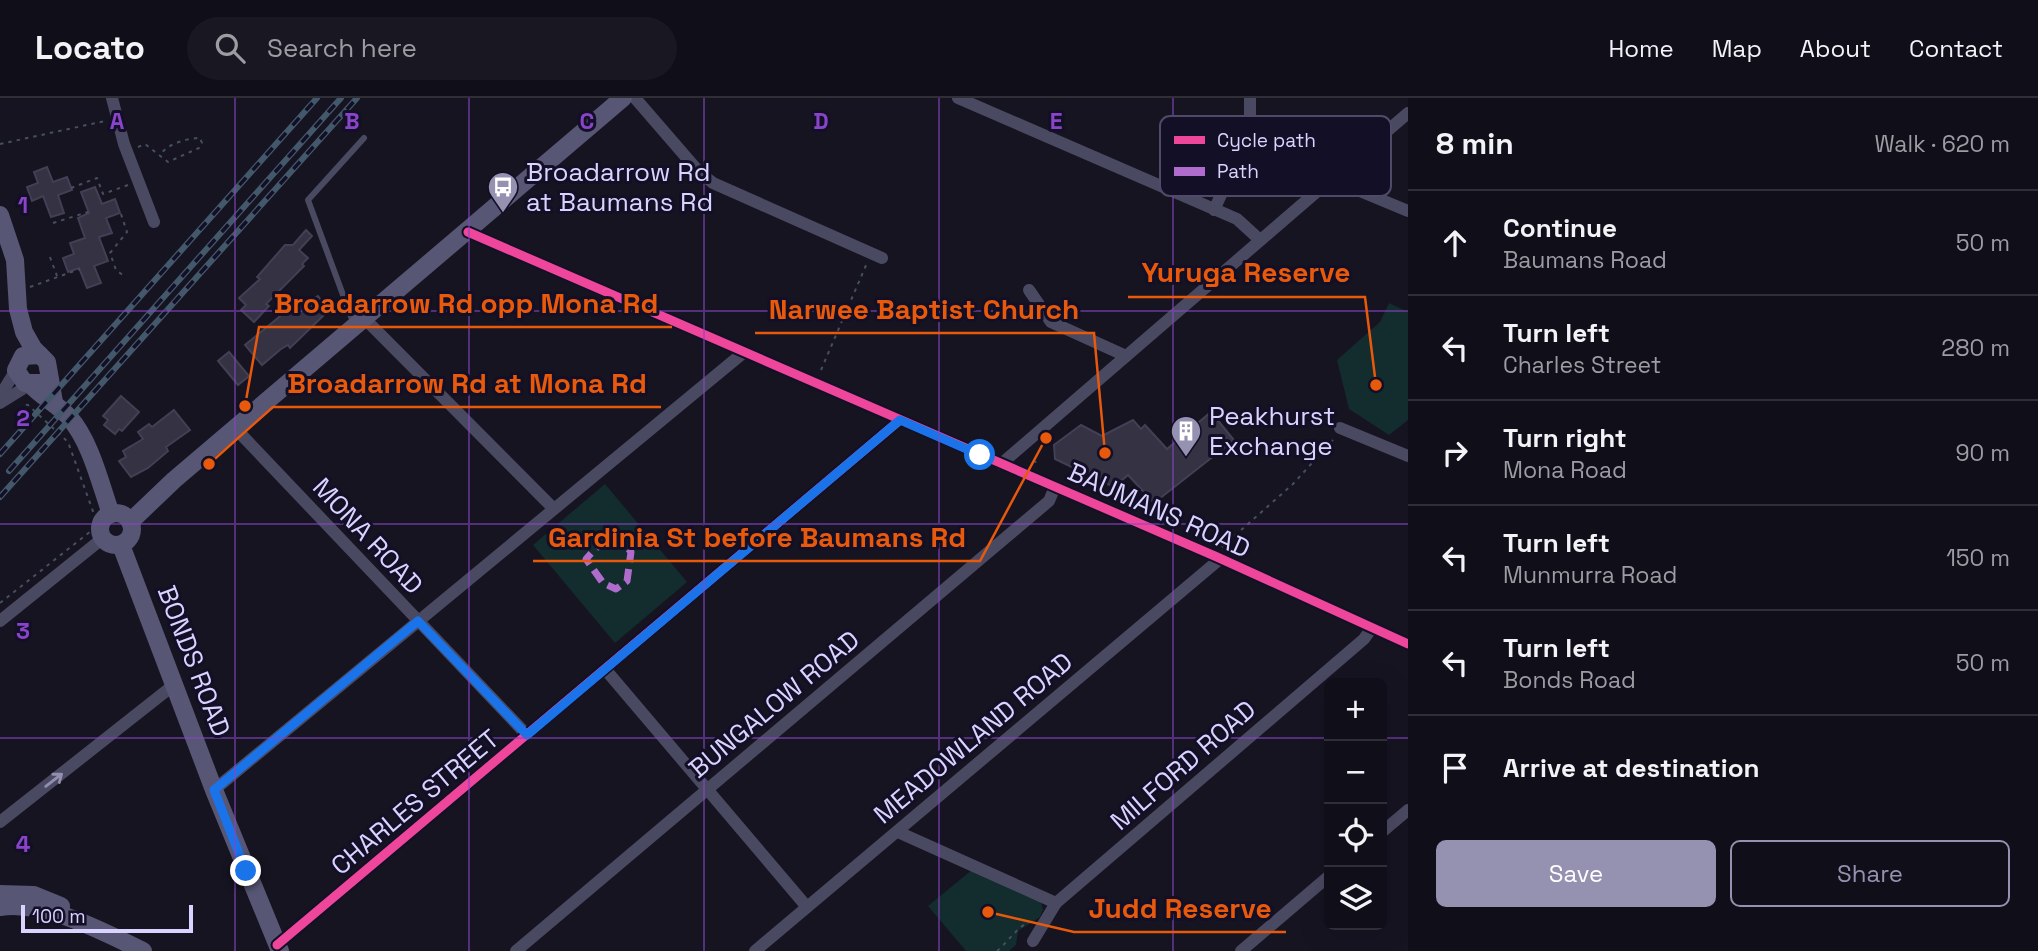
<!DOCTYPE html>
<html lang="en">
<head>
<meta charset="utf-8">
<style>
	:root { --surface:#100f19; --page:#191822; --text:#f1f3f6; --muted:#9c9ca2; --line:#302f38; --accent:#9591b1 }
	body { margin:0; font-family:"Space Grotesk",sans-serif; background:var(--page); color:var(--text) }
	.controls { position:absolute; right:21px; bottom:21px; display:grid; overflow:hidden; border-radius:10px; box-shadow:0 7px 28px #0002 }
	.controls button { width:63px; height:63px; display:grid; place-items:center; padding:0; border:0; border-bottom:2px solid var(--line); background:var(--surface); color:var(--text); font:35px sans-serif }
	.scale { position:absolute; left:21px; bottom:18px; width:172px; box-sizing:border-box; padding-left:7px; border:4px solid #d9d4ff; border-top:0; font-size:19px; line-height:24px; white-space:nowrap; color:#d9d4ff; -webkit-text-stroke:5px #130f26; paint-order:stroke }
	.stop { position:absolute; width:21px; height:21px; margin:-16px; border:5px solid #1a73e8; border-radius:50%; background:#fff }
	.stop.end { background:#1a73e8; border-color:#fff; box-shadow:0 2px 7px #0008 }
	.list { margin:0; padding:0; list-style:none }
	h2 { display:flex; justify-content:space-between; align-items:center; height:91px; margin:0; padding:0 28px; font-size:30px }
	h2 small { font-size:23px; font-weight:400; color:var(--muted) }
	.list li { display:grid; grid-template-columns:46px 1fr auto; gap:21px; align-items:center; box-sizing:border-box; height:105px; padding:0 28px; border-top:2px solid var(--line) }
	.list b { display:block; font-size:26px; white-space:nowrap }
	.list p { margin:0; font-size:23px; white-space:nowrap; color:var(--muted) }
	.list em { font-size:23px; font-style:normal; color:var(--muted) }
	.actions { display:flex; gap:14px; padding:21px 28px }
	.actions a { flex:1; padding:16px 0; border:2px solid var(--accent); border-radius:10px; text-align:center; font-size:24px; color:var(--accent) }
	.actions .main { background:var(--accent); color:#fff }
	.icon { flex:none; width:38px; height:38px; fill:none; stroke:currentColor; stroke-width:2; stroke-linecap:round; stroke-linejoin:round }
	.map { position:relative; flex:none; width:1408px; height:853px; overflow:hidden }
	header { display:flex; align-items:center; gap:42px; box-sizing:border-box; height:98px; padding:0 35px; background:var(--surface); border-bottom:2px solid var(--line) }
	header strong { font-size:33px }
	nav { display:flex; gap:38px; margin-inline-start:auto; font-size:24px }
	.search { width:490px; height:63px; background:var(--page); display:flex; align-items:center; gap:18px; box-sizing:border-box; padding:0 24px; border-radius:38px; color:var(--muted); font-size:26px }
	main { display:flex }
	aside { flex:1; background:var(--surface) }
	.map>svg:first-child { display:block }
</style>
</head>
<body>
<header>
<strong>Locato</strong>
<div class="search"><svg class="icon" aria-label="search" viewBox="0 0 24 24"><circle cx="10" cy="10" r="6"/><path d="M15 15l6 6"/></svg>Search here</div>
<nav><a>Home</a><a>Map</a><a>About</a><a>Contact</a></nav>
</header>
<main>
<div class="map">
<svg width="1408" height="853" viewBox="0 0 1408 853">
	<rect width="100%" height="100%" fill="#161421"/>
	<!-- green -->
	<g fill="#132c2d">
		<path d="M1389,205L1408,214V322L1389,337L1349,311L1337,262L1380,224Z"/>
		<path d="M605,386L687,484L615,545L533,447Z"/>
		<path d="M973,771L1041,803L1043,812L1040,819L1018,833L1016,847L1009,853H966L928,808Z"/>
	</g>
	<!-- building -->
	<g fill="#343243" stroke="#433f54" stroke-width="2">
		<path d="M47,69L53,84L67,79L72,92L58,97L64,115L51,119L43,98L32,103L27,89L38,85L34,74Z"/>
		<path d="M95,89L102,106L115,101L120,115L106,120L112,135L99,139L108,163L94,168L101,185L87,190L79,170L68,174L63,160L74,156L70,145L85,140L78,120L89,115L81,94Z"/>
		<path d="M306,132L312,138L299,152L308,160L302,166L304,168L266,206L269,208L254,224L241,212L246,207L239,200L260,181L257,179L285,147H293Z"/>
		<path d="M318,198L328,213L290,250L288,247L281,251L262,267L245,247L301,201L305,205Z"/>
		<path d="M229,254L249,278L238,287L218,263Z"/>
		<path d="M121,298L139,314L122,333L119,331L115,336L104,327L108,322L103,318Z"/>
		<path d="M174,312L190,332L166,349L168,353L148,370L131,379L119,363L126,359L123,353L143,341L138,334L149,326L152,329Z"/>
		<path d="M1211,314L1234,342L1154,405L1128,377L1114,389L1055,361L1054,347L1081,327L1102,338L1133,322L1141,331L1145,327L1167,351Z"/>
	</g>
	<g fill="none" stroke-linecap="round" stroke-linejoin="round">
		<!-- path -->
		<g stroke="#44505f" stroke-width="2" stroke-dasharray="3.5 5" stroke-linecap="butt">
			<path d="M0,46L105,23"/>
			<path d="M138,49L145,46L168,64L199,50L202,45L200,40C188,40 167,46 161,56"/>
			<path d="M71,90L97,80L103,96L128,87"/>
			<path d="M121,116L127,134L110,155L116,172L124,178"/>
			<path d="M53,125L88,114"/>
			<path d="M50,159L57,178"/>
			<path d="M30,189L80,171"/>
			<path d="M821,272L867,165"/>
			<path d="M1033,363L1039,365"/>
			<path d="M1222,449L1293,386L1333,342"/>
			<path d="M0,505L91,433L95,419L68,344L28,307L22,306"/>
			<path d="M997,853C1009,843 1016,830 1029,824"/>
		</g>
		<!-- lane -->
		<path stroke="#4a4962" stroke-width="6" d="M353,224L308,102L364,40"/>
		<!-- street -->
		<g stroke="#4a4962" stroke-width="12">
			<path d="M112,0L124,46L154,124"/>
			<path d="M635,0L699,74L713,85L882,160"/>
			<path d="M958,0L1237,121L1260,142"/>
			<path d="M1331,81L1408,113"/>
			<path d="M1214,112L1250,34V0"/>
			<path d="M468,134L1217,459L1408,546"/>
			<path d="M1029,192L1051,224L1126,258"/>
			<path d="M365,221L553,410"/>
			<path d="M0,298L16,272"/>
			<path d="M0,305L29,287"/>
			<path d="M235,330L527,637"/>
			<path d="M1340,330L1408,358"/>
			<path d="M1001,366L1408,15"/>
			<path d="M0,523L103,440"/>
			<path d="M605,571L807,809"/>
			<path d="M214,692L743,255"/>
			<path d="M0,724L175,586"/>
			<path d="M898,734L1056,805"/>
			<path d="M1382,734L1408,712"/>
			<path d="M1033,843L1056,805L1364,541L1371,531"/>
			<path d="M277,847L900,322"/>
			<path d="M516,853L1049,403L1055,389"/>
			<path d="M755,853L1220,461"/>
			<path d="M1241,853L1329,778"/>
		</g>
		<!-- secondary -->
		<g stroke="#575674" stroke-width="18">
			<path d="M0,117L15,162L18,211L24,234L33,250L47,264L54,304"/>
			<path d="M40,257L23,258L16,272L25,285H40"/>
			<path d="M31,287C43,300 57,306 69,319C91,344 100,385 111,416"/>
			<circle cx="116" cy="431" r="16"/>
			<path d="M130,424L174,382L623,0"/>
			<path d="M121,447L214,692L280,853"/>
			<path d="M0,796L34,797L61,808"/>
			<path d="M0,809C44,802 104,834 143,853"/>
		</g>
		<!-- rail casing -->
		<g stroke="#43596b" stroke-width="6">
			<g id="rail">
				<path d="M0,356L317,0"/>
				<path d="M9,373L341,0"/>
				<path d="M0,399L357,0"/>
			</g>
		</g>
		<!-- rail -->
		<use href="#rail" stroke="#130f26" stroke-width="3.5" stroke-dasharray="10" stroke-linecap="butt"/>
		<!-- quiet -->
		<path stroke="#b06ccc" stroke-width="7" stroke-dasharray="14 7" stroke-linecap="butt" d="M615,435L631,454L627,483L616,491L603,485L586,461L598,448L607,446Z"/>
		<!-- cycleway casing -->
		<g stroke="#130f26" stroke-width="13">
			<g id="cycleway">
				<path d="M468,134L1217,459L1408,546"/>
				<path d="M277,847L900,322"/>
			</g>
		</g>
		<!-- cycleway -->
		<use href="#cycleway" stroke="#ed469a" stroke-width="9"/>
	</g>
	<!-- one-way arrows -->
	<defs><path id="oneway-shaft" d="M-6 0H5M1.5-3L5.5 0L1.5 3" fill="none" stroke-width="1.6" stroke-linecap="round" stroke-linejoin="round" transform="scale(1.75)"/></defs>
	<use stroke="#928eb0" href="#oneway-shaft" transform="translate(54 682) rotate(-38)"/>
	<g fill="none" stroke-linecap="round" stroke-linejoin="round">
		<!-- route -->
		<path stroke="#1a73e8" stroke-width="9" d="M246,773L214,692L418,523L527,637L900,322L980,357"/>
	</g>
	<!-- grid -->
	<path fill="none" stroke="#8945c9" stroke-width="2" stroke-opacity="0.55" d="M235,0V853M469,0V853M704,0V853M939,0V853M1173,0V853M0,213H1408M0,426H1408M0,640H1329M1382,640H1408"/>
	<!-- icons -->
	<defs>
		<g id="bus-pin" transform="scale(1.575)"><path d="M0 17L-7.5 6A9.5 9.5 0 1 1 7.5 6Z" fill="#9591b1" stroke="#130f26"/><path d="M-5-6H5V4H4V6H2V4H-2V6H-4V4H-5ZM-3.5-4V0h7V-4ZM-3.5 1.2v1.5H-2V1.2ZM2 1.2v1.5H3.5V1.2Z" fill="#fff"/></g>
		<g id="building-pin" transform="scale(1.575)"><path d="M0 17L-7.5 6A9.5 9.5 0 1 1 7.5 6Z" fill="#9591b1" stroke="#130f26"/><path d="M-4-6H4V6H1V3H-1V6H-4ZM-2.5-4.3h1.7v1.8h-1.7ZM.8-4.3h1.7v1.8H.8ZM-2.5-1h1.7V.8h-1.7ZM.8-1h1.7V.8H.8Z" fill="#fff"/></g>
	</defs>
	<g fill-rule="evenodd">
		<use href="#bus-pin" x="503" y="89"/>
		<use href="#building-pin" x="1186" y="333"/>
	</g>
	<g text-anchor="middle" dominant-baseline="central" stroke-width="6" stroke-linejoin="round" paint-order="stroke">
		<!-- poi labels -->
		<g font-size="26" fill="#d9d4ff" stroke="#130f26" text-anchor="start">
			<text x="526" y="74">Broadarrow Rd<tspan x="526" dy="30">at Baumans Rd</tspan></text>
			<text x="1209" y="318">Peakhurst<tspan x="1209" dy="30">Exchange</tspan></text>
		</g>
		<!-- street labels -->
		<g font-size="26" fill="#d9d4ff" stroke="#130f26">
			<text transform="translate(1159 412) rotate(24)">BAUMANS ROAD</text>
			<text transform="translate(368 438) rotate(47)">MONA ROAD</text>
			<text transform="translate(194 563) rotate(69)">BONDS ROAD</text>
			<text transform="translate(774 606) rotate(-40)">BUNGALOW ROAD</text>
			<text transform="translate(973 640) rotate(-40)">MEADOWLAND ROAD</text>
			<text transform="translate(1183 667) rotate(-41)">MILFORD ROAD</text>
			<text transform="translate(415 704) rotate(-40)">CHARLES STREET</text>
		</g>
	</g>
	<!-- legend -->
	<rect x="1160" y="18" width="231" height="80" rx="10" fill="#130f26" stroke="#4e4a67" stroke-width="2"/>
	<rect x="1174" y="38" width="31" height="8" fill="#ed469a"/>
	<rect x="1174" y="69" width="31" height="9" fill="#b06ccc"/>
	<g font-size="19" fill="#d9d4ff">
		<text x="1217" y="49">Cycle path</text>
		<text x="1217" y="80">Path</text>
	</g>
	<g font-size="23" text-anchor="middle" font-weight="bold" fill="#8945c9" stroke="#130f26" stroke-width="6" stroke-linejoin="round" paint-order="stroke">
		<text x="117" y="31">A</text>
		<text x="352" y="31">B</text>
		<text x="587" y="31">C</text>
		<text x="821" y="31">D</text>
		<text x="1056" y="31">E</text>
		<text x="23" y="115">1</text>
		<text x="23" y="328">2</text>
		<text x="23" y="541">3</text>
		<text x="23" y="754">4</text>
	</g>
	<!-- callouts -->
	<path fill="none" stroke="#e8590c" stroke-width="2.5" d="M1376 287L1365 199H1128M245 308L259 229H672M1105 355L1094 235H755M209 366L273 309H661M1046 340L980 463H533M988 814L1074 834H1286"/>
	<g fill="#e8590c" stroke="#130f26" stroke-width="2.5">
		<circle cx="1376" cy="287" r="7"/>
		<circle cx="245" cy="308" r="7"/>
		<circle cx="1105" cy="355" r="7"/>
		<circle cx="209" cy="366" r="7"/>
		<circle cx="1046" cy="340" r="7"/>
		<circle cx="988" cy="814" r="7"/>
	</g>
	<g font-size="28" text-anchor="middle" font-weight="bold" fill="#e8590c" stroke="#130f26" stroke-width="6" stroke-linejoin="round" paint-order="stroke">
		<text x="1246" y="184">Yuruga Reserve</text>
		<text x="466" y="215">Broadarrow Rd opp Mona Rd</text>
		<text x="924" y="221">Narwee Baptist Church</text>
		<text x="467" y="295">Broadarrow Rd at Mona Rd</text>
		<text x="757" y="449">Gardinia St before Baumans Rd</text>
		<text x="1180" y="820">Judd Reserve</text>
	</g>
</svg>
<div class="controls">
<button>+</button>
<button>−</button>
<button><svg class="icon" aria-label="locate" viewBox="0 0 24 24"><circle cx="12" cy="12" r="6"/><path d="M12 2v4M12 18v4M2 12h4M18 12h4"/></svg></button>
<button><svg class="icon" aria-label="layers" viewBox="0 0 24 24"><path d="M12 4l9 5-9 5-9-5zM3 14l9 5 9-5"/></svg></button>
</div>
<div class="scale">100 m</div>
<div class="stop" style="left:980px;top:357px"></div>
<div class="stop end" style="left:246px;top:773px"></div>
</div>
<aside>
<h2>8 min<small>Walk · 620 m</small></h2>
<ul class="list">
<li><svg class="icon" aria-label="ahead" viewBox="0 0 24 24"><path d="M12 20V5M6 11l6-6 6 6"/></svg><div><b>Continue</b><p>Baumans Road</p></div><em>50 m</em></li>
<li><svg class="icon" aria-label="left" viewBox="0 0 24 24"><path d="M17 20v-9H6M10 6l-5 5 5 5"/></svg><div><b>Turn left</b><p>Charles Street</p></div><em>280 m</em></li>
<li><svg class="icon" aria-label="right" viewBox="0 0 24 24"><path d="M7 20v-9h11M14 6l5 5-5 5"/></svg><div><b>Turn right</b><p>Mona Road</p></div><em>90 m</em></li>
<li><svg class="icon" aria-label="left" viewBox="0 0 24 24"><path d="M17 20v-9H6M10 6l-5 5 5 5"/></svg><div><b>Turn left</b><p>Munmurra Road</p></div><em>150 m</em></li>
<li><svg class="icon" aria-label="left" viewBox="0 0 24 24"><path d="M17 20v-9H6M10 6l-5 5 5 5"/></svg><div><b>Turn left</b><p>Bonds Road</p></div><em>50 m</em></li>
<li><svg class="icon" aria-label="arrive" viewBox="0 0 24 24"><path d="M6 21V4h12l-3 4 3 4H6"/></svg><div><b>Arrive at destination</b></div></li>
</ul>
<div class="actions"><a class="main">Save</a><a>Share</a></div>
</aside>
</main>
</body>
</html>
